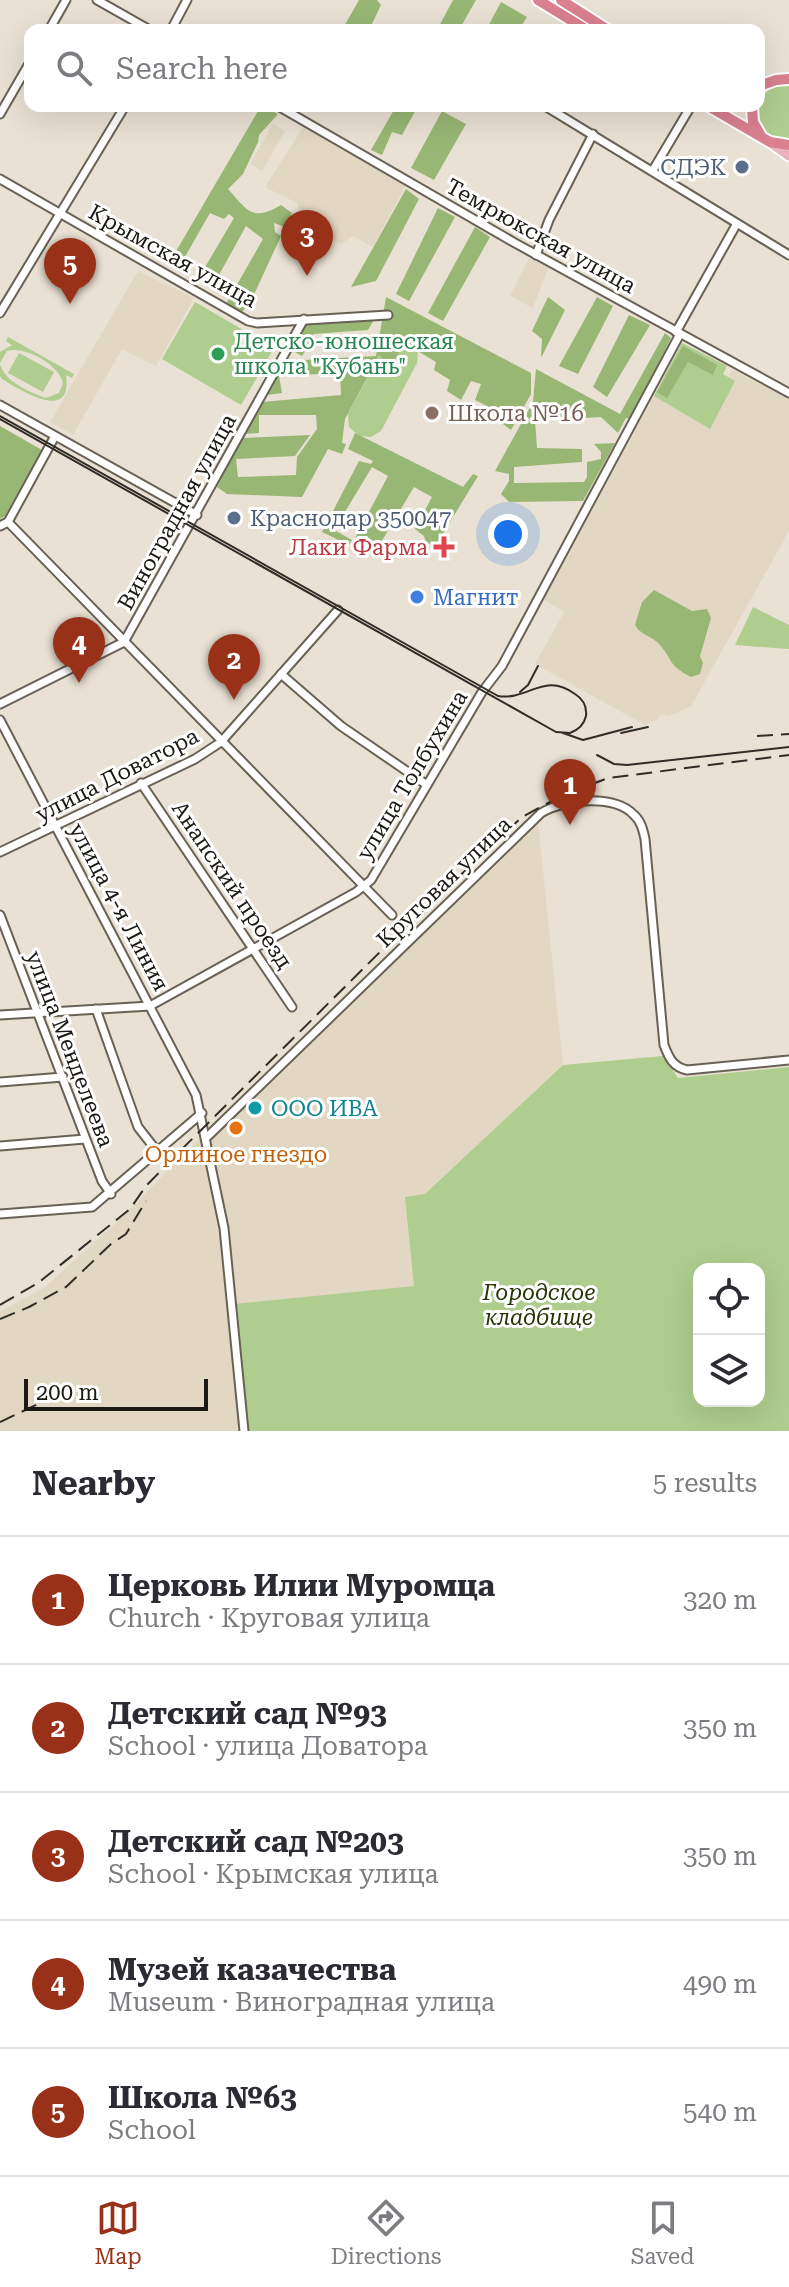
<!DOCTYPE html>
<html lang="en">
<head>
<meta charset="utf-8">
<style>
	:root { --surface:#fff; --page:#f7f7f7; --text:#2b2b33; --muted:#7c7c81; --line:#e1e1e2; --accent:#993118 }
	body { margin:0; font-family:"Roboto Serif",serif; background:var(--page); color:var(--text) }
	.controls { position:absolute; right:24px; bottom:24px; display:grid; overflow:hidden; border-radius:16px; box-shadow:0 8px 32px #0002 }
	.controls button { width:72px; height:72px; display:grid; place-items:center; padding:0; border:0; border-bottom:2px solid var(--line); background:var(--surface); color:var(--text); font:40px sans-serif }
	.scale { position:absolute; left:24px; bottom:20px; width:184px; box-sizing:border-box; padding-left:8px; border:4px solid #1b1914; border-top:0; font-size:22px; line-height:28px; white-space:nowrap; color:#1b1914; -webkit-text-stroke:6px #fff; paint-order:stroke }
	.you { position:absolute; left:508px; top:534px; width:28px; height:28px; margin:-20px; border:6px solid #fff; border-radius:50%; background:#1a73e8; box-shadow:0 0 0 12px #1a73e833 }
	.badge { display:grid; place-items:center; width:52px; height:52px; border-radius:50%; background:var(--accent); color:#fff; font-size:26px; font-weight:700 }
	.pin { position:absolute; translate:-50% -66px; filter:drop-shadow(0 2px 4px #0008) }
	.pin::after { content:''; position:absolute; top:42px; width:28px; height:24px; background:inherit; clip-path:polygon(0 0,100% 0,50% 100%) }
	.list { margin:0; padding:0; list-style:none }
	h2 { display:flex; justify-content:space-between; align-items:center; height:104px; margin:0; padding:0 32px; font-size:34px }
	h2 small { font-size:26px; font-weight:400; color:var(--muted) }
	.list li { display:grid; grid-template-columns:52px 1fr auto; gap:24px; align-items:center; box-sizing:border-box; height:128px; padding:0 32px; border-top:2px solid var(--line) }
	.list b { display:block; font-size:30px; white-space:nowrap }
	.list p { margin:0; font-size:26px; white-space:nowrap; color:var(--muted) }
	.list em { font-size:26px; font-style:normal; color:var(--muted) }
	.icon { flex:none; width:44px; height:44px; fill:none; stroke:currentColor; stroke-width:2; stroke-linecap:round; stroke-linejoin:round }
	.map { position:relative; flex:none; width:789px; height:1431px; overflow:hidden }
	.search { position:absolute; background:var(--surface); box-shadow:0 8px 32px #0002; left:24px; right:24px; top:24px; height:88px; display:flex; align-items:center; gap:20px; box-sizing:border-box; padding:0 28px; border-radius:16px; color:var(--muted); font-size:30px }
	.sheet { height:744px; background:var(--surface) }
	nav { display:flex; justify-content:space-around; align-items:center; box-sizing:border-box; height:112px; border-top:2px solid var(--line); background:var(--surface); font-size:22px; color:var(--muted) }
	nav a { display:grid; justify-items:center; gap:4px }
	nav .on { color:var(--accent) }
	.map>svg:first-child { display:block }
</style>
</head>
<body>
<div class="map">
<svg width="789" height="1431" viewBox="0 0 789 1431">
	<rect width="100%" height="100%" fill="#e9e1d3"/>
	<!-- industrial -->
	<g fill="#e1d7c2">
		<path d="M273,124L285,131L262,171L250,164Z"/>
		<path d="M304,126L406,184L373,247L353,236L341,244L303,223L297,203L265,187Z"/>
		<path d="M529,258L548,268L533,308L510,296Z"/>
		<path d="M138,271L194,298L156,366L122,349L73,435L50,422Z"/>
		<path d="M732,370L789,399V531L691,706L669,716L662,714L656,720L645,725L535,664L564,612L544,600L654,396L710,429L734,380L728,378Z"/>
		<path d="M537,813L563,1065L425,1195L414,1286L234,1304L249,1431H0V1312L46,1286L118,1221L182,1156Z"/>
	</g>
	<!-- green -->
	<g fill="#afcd8e" fill-rule="evenodd">
		<path d="M789,85V140C746,141 747,84 789,85Z"/>
		<path d="M195,302L274,348L241,405L162,359Z"/>
		<path d="M8,337L74,374L72,378L66,375C73,424 20,390 2,379L0,376V364C4,381 31,393 46,398L59,393L63,383C60,365 24,345 7,351L0,363V352L12,345L6,341Z"/>
		<path d="M411,341L418,351L417,363L381,431L371,437L359,436L349,427L348,414L385,344L387,342Z"/>
		<path d="M682,343L727,366L723,374L735,381L710,429L654,396Z"/>
		<path d="M19,353L54,372L43,392L8,373Z"/>
		<path d="M753,607L789,625V649L735,645Z"/>
		<path d="M663,1056L678,1078L789,1067V1431H249L234,1304L414,1286L405,1197L425,1194L563,1065ZM699,1269H759V1401H699Z"/>
	</g>
	<!-- forest -->
	<g fill="#98b774">
		<path d="M359,0H377L381,5L369,30L360,25L357,30H342Z"/>
		<path d="M453,0H476L459,30H437Z"/>
		<path d="M501,2L527,17L519,30H486Z"/>
		<path d="M261,106L278,114L259,135L258,142L243,174L228,189C248,211 252,222 281,205L292,213L285,227L274,223L275,232L281,236L251,301L242,312L226,304L263,239L246,226L219,275L204,269L234,218L229,214L224,219L210,213L178,269L168,265Z"/>
		<path d="M404,106H418L402,135L392,132L382,155L371,150L395,108L402,110Z"/>
		<path d="M442,111L466,124L434,180L411,168Z"/>
		<path d="M406,189L419,199L376,281L351,287Z"/>
		<path d="M438,208L455,217L409,301L396,294Z"/>
		<path d="M475,227L490,237L443,321L428,313Z"/>
		<path d="M386,297L531,373V394L511,430L496,419L497,411L475,400L481,384L471,381L461,400L447,391L450,380L434,370L436,362L401,341L398,356L389,364L379,355L345,419L342,443L346,444L342,454L328,449L302,497L227,494L217,487L242,438L310,435L295,456L236,459L238,477L296,475L297,457L317,429L316,415H259V433L244,434L262,402L341,395L340,373L279,376L282,393L267,395L285,361L376,356Z"/>
		<path d="M548,297L565,310L541,358L542,339L532,331Z"/>
		<path d="M597,297L613,306L578,374L559,366Z"/>
		<path d="M629,315L650,325L607,397L593,387Z"/>
		<path d="M375,318L368,330L313,334L311,343L302,356L291,350L306,320Z"/>
		<path d="M665,333L671,338L631,419L626,418L618,433L601,417L535,421L537,448L582,449V462L514,467V483L584,482L587,477V462L601,459V452L594,444L615,443L583,501L509,502L501,494L509,481V474L495,471L533,402L536,369L620,414Z"/>
		<path d="M683,346L717,365L713,375L688,362L667,398L657,392Z"/>
		<path d="M0,426L42,450L5,516L0,519Z"/>
		<path d="M355,433L463,487L473,474L478,476L436,545L426,543L424,536L415,529L432,497L414,487L374,554L352,544L388,476L372,467L334,530L352,540L349,545L322,532L359,461L371,464L373,461L348,449Z"/>
		<path d="M654,590L692,611L707,609L711,618L700,656L703,663L700,674L691,677C667,664 675,663 660,645C653,636 641,636 635,625L642,602Z"/>
	</g>
	<g fill="none" stroke-linecap="round" stroke-linejoin="round">
		<!-- minor casing -->
		<g stroke="#686155" stroke-width="11">
			<g id="minor">
				<path d="M97,0L150,30"/>
				<path d="M49,30L66,0"/>
				<path d="M171,30L187,0"/>
				<path d="M278,106L515,243L789,393"/>
				<path d="M545,106L789,255"/>
				<path d="M0,114L30,62"/>
				<path d="M653,170L691,106"/>
				<path d="M0,179L248,321L257,323L388,315"/>
				<path d="M536,255L549,220L593,134"/>
				<path d="M0,313L125,106"/>
				<path d="M676,332L736,225"/>
				<path d="M0,405L197,515"/>
				<path d="M8,522L392,915"/>
				<path d="M0,526L8,522L55,436"/>
				<path d="M281,674L341,726L427,785"/>
				<path d="M0,704L124,642L304,319"/>
				<path d="M0,720L196,1095L224,1228L244,1431"/>
				<path d="M141,783L292,1007"/>
				<path d="M0,852L195,759L221,742L338,610"/>
				<path d="M0,915L102,1181L111,1194"/>
				<path d="M96,1009L138,1127L156,1150"/>
				<path d="M0,1015L150,1006L356,892L371,880L482,692L502,666L680,334"/>
				<path d="M0,1082L63,1077"/>
				<path d="M206,1138L541,813C564,799 614,794 634,815C641,821 643,830 645,839L664,1045C669,1058 673,1067 687,1070L789,1060"/>
				<path d="M0,1146L85,1139"/>
				<path d="M0,1214L92,1207L202,1113"/>
			</g>
		</g>
		<!-- major casing -->
		<g stroke="#fff" stroke-width="13">
			<path id="major" d="M768,141L789,156"/>
		</g>
		<!-- highway casing -->
		<g stroke="#fff" stroke-width="14">
			<g id="highway">
				<path d="M538,0L587,30"/>
				<path d="M561,0L608,30"/>
				<path d="M759,86L776,80L789,79"/>
				<path d="M708,106L770,142L789,145"/>
				<path d="M752,106L753,122L760,134"/>
			</g>
		</g>
		<!-- minor -->
		<use href="#minor" stroke="#fff" stroke-width="7"/>
		<!-- major -->
		<use href="#major" stroke="#e9b3bc" stroke-width="9"/>
		<!-- highway -->
		<use href="#highway" stroke="#da808f" stroke-width="10"/>
		<!-- tram -->
		<g stroke="#302d27" stroke-width="2">
			<path d="M0,416L498,696C528,701 544,671 575,694C583,699 587,707 586,716C584,725 578,730 570,733L556,732L0,419"/>
			<path d="M520,692L528,685L538,666"/>
			<path d="M563,733L583,740L632,727"/>
			<path d="M621,733L648,727"/>
			<path d="M597,755L614,764L627,765L789,747"/>
		</g>
		<!-- rail -->
		<g stroke="#302d27" stroke-width="2" stroke-dasharray="16 8" stroke-linecap="butt">
			<path d="M757,736L789,734"/>
			<path d="M0,1305L38,1283L130,1209L146,1186L180,1151L393,939L522,817L561,796L608,778L789,755"/>
			<path d="M0,1319L29,1307L66,1287L111,1244L126,1234L146,1201"/>
			<path d="M0,1422L38,1404"/>
		</g>
	</g>
	<!-- markers -->
	<g fill="#5c6f8a" stroke="#fff" stroke-width="3">
		<circle cx="742" cy="167" r="8"/>
		<circle cx="234" cy="518" r="8"/>
	</g>
	<circle fill="#2e9e5b" stroke="#fff" stroke-width="3" cx="218" cy="354" r="8"/>
	<circle fill="#8d6e63" stroke="#fff" stroke-width="3" cx="432" cy="413" r="8"/>
	<path fill="#e0444e" stroke="#fff" stroke-width="3" d="M440 535h8v8h8v8h-8v8h-8v-8h-8v-8h8z"/>
	<circle fill="#3f7fe0" stroke="#fff" stroke-width="3" cx="417" cy="597" r="8"/>
	<circle fill="#0f9aa8" stroke="#fff" stroke-width="3" cx="255" cy="1108" r="8"/>
	<circle fill="#e8710a" stroke="#fff" stroke-width="3" cx="236" cy="1128" r="8"/>
	<g text-anchor="middle" dominant-baseline="central" stroke-width="6" stroke-linejoin="round" paint-order="stroke">
		<!-- service labels -->
		<g font-size="22" fill="#4e5e75" stroke="#fff" text-anchor="end">
			<text x="726" y="167">СДЭК</text>
			<text x="250" y="518" text-anchor="start">Краснодар 350047</text>
		</g>
		<!-- street labels -->
		<g font-size="22" fill="#1b1914" stroke="#fff">
			<text transform="translate(541 236) rotate(29)">Темрюкская улица</text>
			<text transform="translate(173 256) rotate(29)">Крымская улица</text>
			<text transform="translate(177 512) rotate(-61)">Виноградная улица</text>
			<text transform="translate(117 775) rotate(-27)">улица Доватора</text>
			<text transform="translate(412 775) rotate(-59)">улица Толбухина</text>
			<text transform="translate(444 882) rotate(-44)">Круговая улица</text>
			<text transform="translate(232 885) rotate(56)">Анапский проезд</text>
			<text transform="translate(119 907) rotate(62)">улица 4-я Линия</text>
			<text transform="translate(70 1049) rotate(69)">улица Менделеева</text>
		</g>
		<!-- leisure labels -->
		<g font-size="22" fill="#27864d" stroke="#fff" text-anchor="start">
			<text x="234" y="341">Детско-юношеская<tspan x="234" dy="25">школа "Кубань"</tspan></text>
		</g>
		<!-- education labels -->
		<g font-size="22" fill="#785e54" stroke="#fff" text-anchor="start">
			<text x="448" y="413">Школа №16</text>
		</g>
		<!-- health labels -->
		<g font-size="22" fill="#be3a42" stroke="#fff" text-anchor="end">
			<text x="428" y="547">Лаки Фарма</text>
		</g>
		<!-- shop labels -->
		<g font-size="22" fill="#366cbe" stroke="#fff" text-anchor="start">
			<text x="433" y="597">Магнит</text>
		</g>
		<!-- culture labels -->
		<g font-size="22" fill="#0d838f" stroke="#fff" text-anchor="start">
			<text x="271" y="1108">ООО ИВА</text>
		</g>
		<!-- food labels -->
		<g font-size="22" fill="#c56008" stroke="#fff">
			<text x="236" y="1154">Орлиное гнездо</text>
		</g>
		<!-- park labels -->
		<g font-size="22" font-style="italic" fill="#243805" stroke="#fff">
			<text x="539" y="1292">Городское<tspan x="539" dy="25">кладбище</tspan></text>
		</g>
	</g>
</svg>
<div class="controls">
<button><svg class="icon" aria-label="locate" viewBox="0 0 24 24"><circle cx="12" cy="12" r="6"/><path d="M12 2v4M12 18v4M2 12h4M18 12h4"/></svg></button>
<button><svg class="icon" aria-label="layers" viewBox="0 0 24 24"><path d="M12 4l9 5-9 5-9-5zM3 14l9 5 9-5"/></svg></button>
</div>
<div class="scale">200 m</div>
<div class="you"></div>
<div class="pin badge" style="left:570px;top:825px">1</div>
<div class="pin badge" style="left:234px;top:700px">2</div>
<div class="pin badge" style="left:307px;top:276px">3</div>
<div class="pin badge" style="left:79px;top:683px">4</div>
<div class="pin badge" style="left:70px;top:304px">5</div>
<div class="search"><svg class="icon" aria-label="search" viewBox="0 0 24 24"><circle cx="10" cy="10" r="6"/><path d="M15 15l6 6"/></svg>Search here</div>
</div>
<section class="sheet">
<h2>Nearby<small>5 results</small></h2>
<ul class="list">
<li><span class="badge">1</span><div><b>Церковь Илии Муромца</b><p>Church · Круговая улица</p></div><em>320 m</em></li>
<li><span class="badge">2</span><div><b>Детский сад №93</b><p>School · улица Доватора</p></div><em>350 m</em></li>
<li><span class="badge">3</span><div><b>Детский сад №203</b><p>School · Крымская улица</p></div><em>350 m</em></li>
<li><span class="badge">4</span><div><b>Музей казачества</b><p>Museum · Виноградная улица</p></div><em>490 m</em></li>
<li><span class="badge">5</span><div><b>Школа №63</b><p>School</p></div><em>540 m</em></li>
</ul>
</section>
<nav>
<a class="on"><svg class="icon" aria-label="map" viewBox="0 0 24 24"><path d="M3 6l6-2 6 2 6-2v14l-6 2-6-2-6 2zM9 4v14M15 6v14"/></svg>Map</a>
<a><svg class="icon" aria-label="directions" viewBox="0 0 24 24"><path d="M12 3l9 9-9 9-9-9zM9 14v-3h6M13 9l2 2-2 2"/></svg>Directions</a>
<a><svg class="icon" aria-label="saved" viewBox="0 0 24 24"><path d="M7 4h10v16l-5-4-5 4z"/></svg>Saved</a>
</nav>
</body>
</html>
